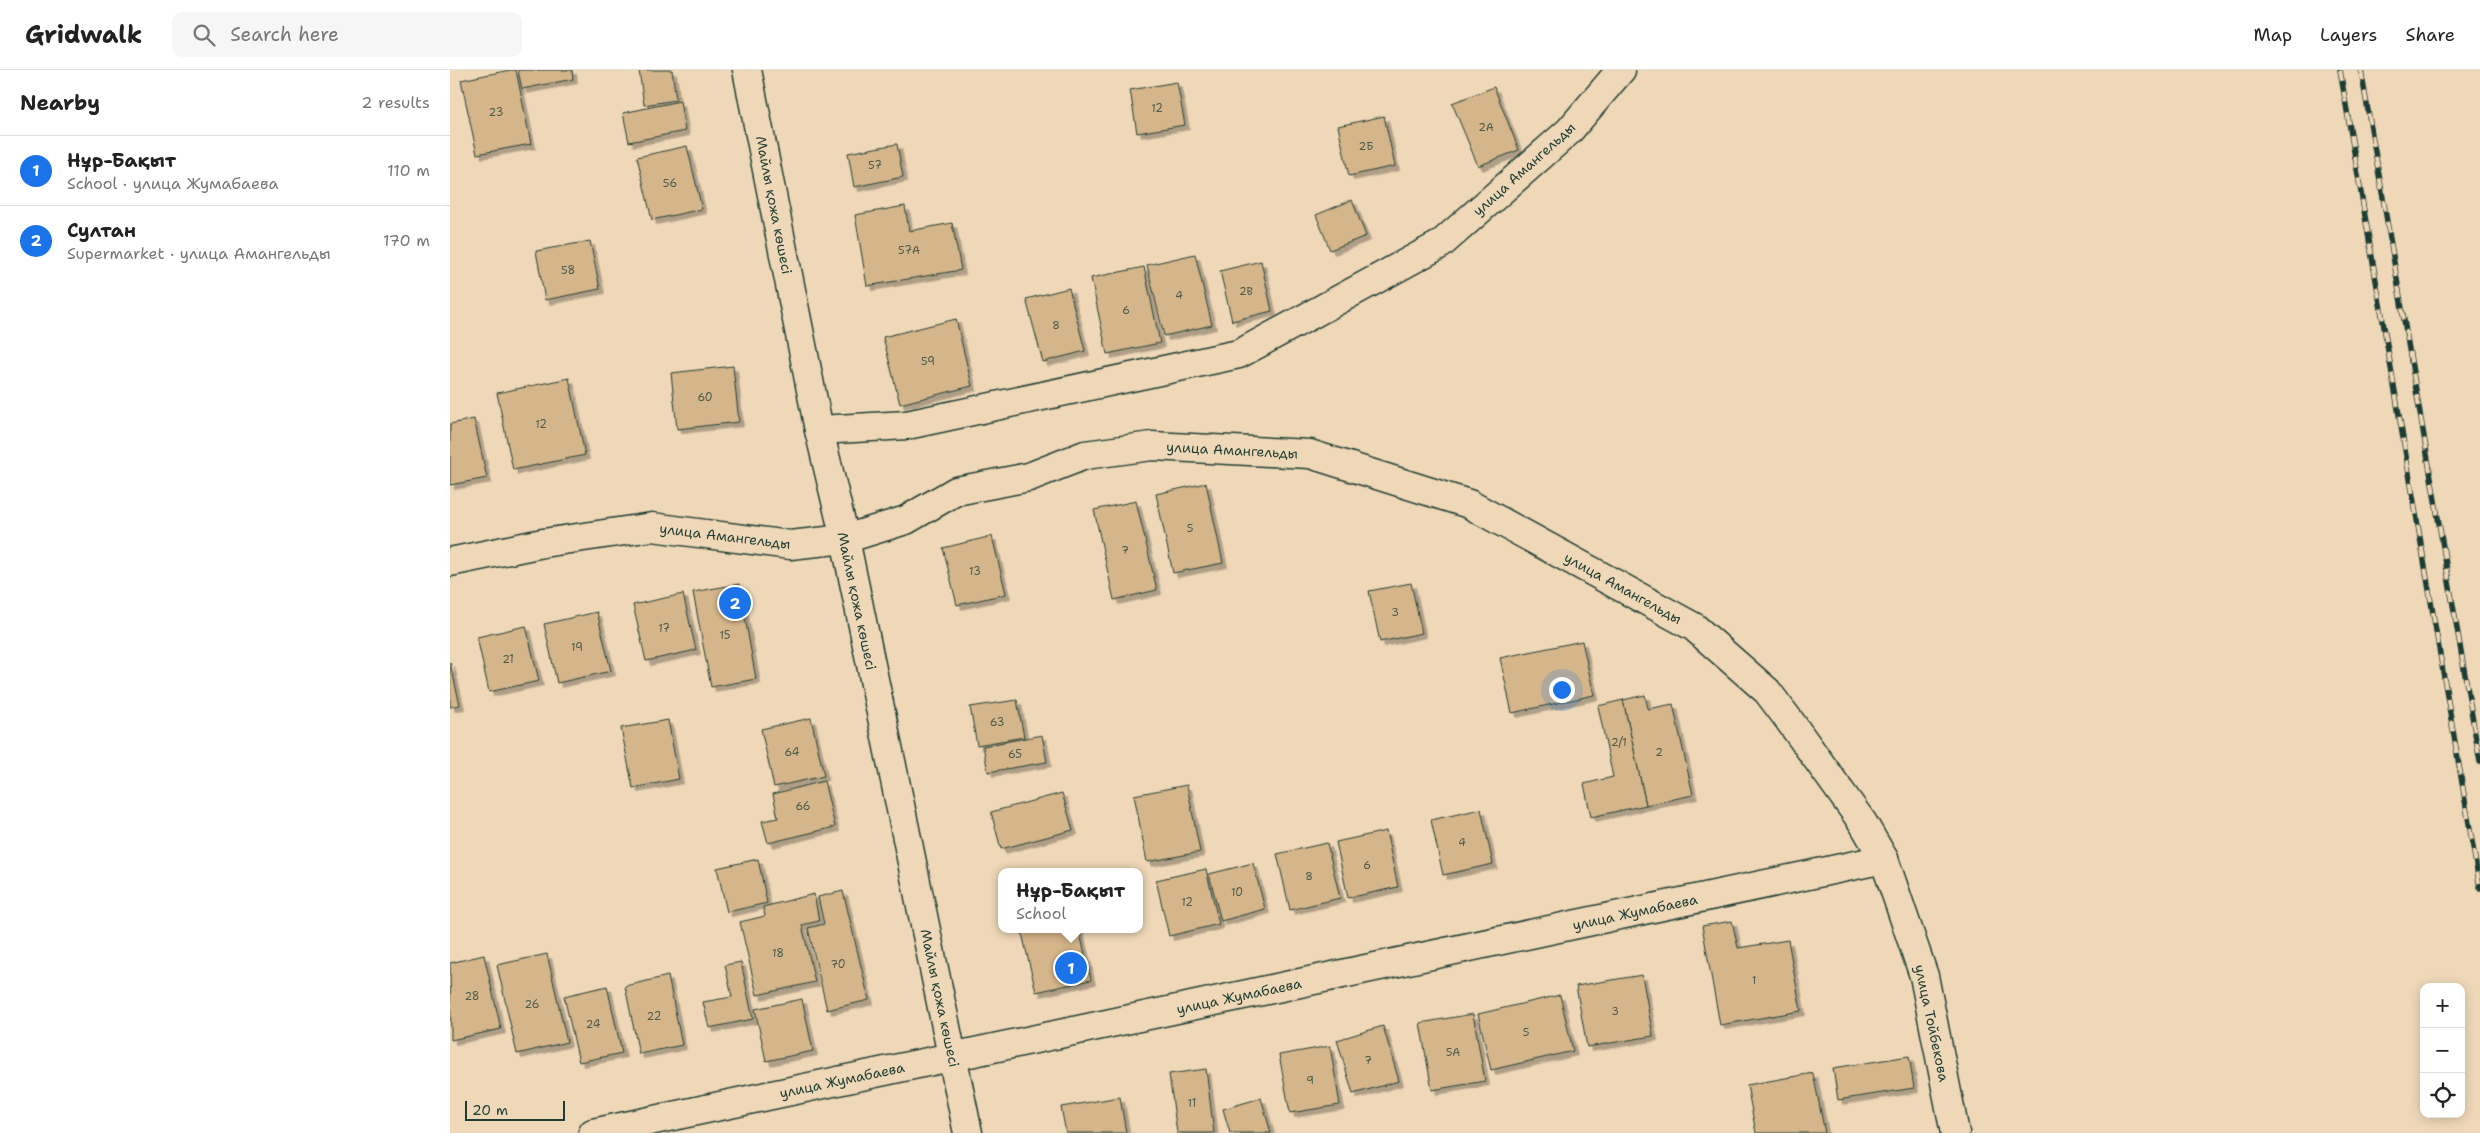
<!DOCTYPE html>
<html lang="en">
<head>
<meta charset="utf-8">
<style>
	:root { --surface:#fff; --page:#f6f6f6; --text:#222; --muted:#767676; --line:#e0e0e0; --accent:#1a73e8 }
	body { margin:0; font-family:"Shantell Sans",sans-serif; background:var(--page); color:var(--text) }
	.controls { position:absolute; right:15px; bottom:15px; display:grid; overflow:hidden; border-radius:10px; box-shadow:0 2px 12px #0003 }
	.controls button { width:45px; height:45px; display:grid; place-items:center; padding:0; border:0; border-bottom:1px solid var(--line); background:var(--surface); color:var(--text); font:25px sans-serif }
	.scale { position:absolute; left:15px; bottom:12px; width:100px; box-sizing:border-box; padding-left:5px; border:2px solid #1f3d34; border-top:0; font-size:14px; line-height:18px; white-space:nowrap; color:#1f3d34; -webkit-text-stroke:4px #efd8b8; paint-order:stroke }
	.you { position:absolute; left:1111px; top:619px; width:18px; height:18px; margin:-12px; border:4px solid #fff; border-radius:50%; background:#1a73e8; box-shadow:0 0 0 8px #1a73e833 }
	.badge { display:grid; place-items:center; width:32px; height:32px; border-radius:50%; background:var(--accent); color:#fff; font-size:16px; font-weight:700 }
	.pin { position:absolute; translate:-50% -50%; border:2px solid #fff; box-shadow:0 1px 5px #0006 }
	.popup { position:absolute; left:548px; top:798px; width:145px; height:65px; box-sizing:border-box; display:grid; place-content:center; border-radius:10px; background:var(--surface); filter:drop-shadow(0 1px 4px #0005); font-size:16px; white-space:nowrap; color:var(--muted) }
	.popup b { font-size:19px; color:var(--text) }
	.popup::after { content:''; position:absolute; left:50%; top:100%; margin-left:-10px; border:10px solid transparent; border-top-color:var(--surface) }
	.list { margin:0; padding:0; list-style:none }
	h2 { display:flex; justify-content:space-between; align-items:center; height:65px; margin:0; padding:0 20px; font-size:21px }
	h2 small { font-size:16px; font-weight:400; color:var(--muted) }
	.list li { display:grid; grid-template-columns:32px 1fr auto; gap:15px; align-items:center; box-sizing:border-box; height:70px; padding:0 20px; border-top:1px solid var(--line) }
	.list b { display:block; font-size:19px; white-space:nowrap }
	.list p { margin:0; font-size:16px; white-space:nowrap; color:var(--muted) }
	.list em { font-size:16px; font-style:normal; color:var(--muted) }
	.icon { flex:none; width:28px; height:28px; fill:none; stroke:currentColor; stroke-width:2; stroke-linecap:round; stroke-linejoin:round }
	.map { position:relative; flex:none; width:2030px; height:1063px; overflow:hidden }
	header { display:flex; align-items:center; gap:30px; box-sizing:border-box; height:70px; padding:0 25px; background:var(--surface); border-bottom:1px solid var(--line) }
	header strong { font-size:24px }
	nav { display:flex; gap:28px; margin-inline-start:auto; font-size:18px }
	.search { width:350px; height:45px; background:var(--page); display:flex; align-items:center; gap:12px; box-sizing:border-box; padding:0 18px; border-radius:10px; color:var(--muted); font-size:19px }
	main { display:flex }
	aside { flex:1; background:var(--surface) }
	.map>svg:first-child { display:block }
</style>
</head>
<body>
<header>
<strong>Gridwalk</strong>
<div class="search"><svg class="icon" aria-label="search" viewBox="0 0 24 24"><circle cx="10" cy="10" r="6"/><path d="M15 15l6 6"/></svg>Search here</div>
<nav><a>Map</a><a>Layers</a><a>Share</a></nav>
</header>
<main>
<aside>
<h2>Nearby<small>2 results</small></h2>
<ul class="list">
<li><span class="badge">1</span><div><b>Нұр-Бақыт</b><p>School · улица Жумабаева</p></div><em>110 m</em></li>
<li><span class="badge">2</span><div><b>Султан</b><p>Supermarket · улица Амангельды</p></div><em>170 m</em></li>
</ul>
</aside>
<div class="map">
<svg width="2030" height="1063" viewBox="0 0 2030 1063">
	<defs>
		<filter id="shadow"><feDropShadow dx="4.5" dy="4.5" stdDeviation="0" flood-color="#0004"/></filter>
	</defs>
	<rect width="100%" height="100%" fill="#efd8b8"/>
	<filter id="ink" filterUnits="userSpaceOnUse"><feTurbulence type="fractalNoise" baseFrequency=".02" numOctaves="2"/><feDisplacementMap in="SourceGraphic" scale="10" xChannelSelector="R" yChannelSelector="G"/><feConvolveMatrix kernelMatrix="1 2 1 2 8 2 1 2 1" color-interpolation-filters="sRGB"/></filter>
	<g filter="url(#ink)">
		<!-- building -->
		<g fill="#d5b58a" stroke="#1f3d34" filter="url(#shadow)">
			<path d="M60,0H66L81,74L27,84L11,10Z"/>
			<path d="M68,0H122L123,9L72,19Z"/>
			<path d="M189,0H222L226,30L194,35Z"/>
			<path d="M727,12L735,55L687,63L680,20Z"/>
			<path d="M1044,17L1069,80L1028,96L1002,33Z"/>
			<path d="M230,31L235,61L179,72L173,43Z"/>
			<path d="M934,46L945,96L899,106L888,56Z"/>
			<path d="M447,74L453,107L404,117L398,83Z"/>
			<path d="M237,76L252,139L202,150L187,87Z"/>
			<path d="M902,130L916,166L880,180L866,145Z"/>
			<path d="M455,136L459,161L502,153L511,200L417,216L405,145Z"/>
			<path d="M140,171L150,219L95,230L86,181Z"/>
			<path d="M745,184L762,255L714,266L697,195Z"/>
			<path d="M811,191L822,241L782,251L770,201Z"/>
			<path d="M694,197L710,273L657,284L641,208Z"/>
			<path d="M619,218L635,281L593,292L576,229Z"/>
			<path d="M506,249L522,316L450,334L433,267Z"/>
			<path d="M283,296L289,352L227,359L221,303Z"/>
			<path d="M119,308L135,385L63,400L47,323Z"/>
			<path d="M24,349L37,408L0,415V354Z"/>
			<path d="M756,413L773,493L723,503L706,424Z"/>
			<path d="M686,431L707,520L664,530L644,440Z"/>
			<path d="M542,466L556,524L507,535L493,478Z"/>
			<path d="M961,513L972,563L930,572L919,521Z"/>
			<path d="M289,514L306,609L261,617L243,522Z"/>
			<path d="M233,524L246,580L196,591L183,535Z"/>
			<path d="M147,542L161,601L107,613L94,554Z"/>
			<path d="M76,556L89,611L39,622L27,567Z"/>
			<path d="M1132,571L1144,625L1062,643L1050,588Z"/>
			<path d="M0,592L10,635L0,637Z"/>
			<path d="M1195,625L1198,639L1223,634L1243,725L1196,735L1173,630Z"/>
			<path d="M567,630L574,667L527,675L520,637Z"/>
			<path d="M1173,630L1196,735L1141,747L1134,714L1163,707L1148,636Z"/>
			<path d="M361,648L374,706L324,717L311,659Z"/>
			<path d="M218,650L229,709L183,718L171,658Z"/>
			<path d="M592,665L597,692L538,702L533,676Z"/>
			<path d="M374,711L385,757L318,773L312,751L328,748L323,724Z"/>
			<path d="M737,715L750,782L697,792L684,725Z"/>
			<path d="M612,723L623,760L551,779L541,742Z"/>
			<path d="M1031,739L1043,794L993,805L981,750Z"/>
			<path d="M936,761L948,817L898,828L886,772Z"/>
			<path d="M877,773L890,828L840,840L827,784Z"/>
			<path d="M308,789L317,833L277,842L267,798Z"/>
			<path d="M803,793L815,839L771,851L759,804Z"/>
			<path d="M756,799L769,854L719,866L706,810Z"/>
			<path d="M393,821L419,930L377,940L358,858L374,854L368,827Z"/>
			<path d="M364,824L369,851L352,855L365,912L307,925L290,852L315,846L313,837Z"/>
			<path d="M1282,851L1288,878L1338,870L1351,941L1270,955L1252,856Z"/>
			<path d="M571,859H629L641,910L586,922Z"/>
			<path d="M97,884L117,972L67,984L47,895Z"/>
			<path d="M34,885L51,959L1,970L0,893Z"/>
			<path d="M291,892L303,949L259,958L253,932L282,927L275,895Z"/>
			<path d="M1192,905L1203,966L1137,977L1126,916Z"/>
			<path d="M218,906L232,975L189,984L175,916Z"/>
			<path d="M157,916L172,983L129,992L114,926Z"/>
			<path d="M1110,925L1123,981L1041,1000L1028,944Z"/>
			<path d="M352,929L363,981L316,991L305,939Z"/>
			<path d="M1023,944L1035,1011L982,1020L970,953Z"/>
			<path d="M933,956L949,1011L903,1024L887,970Z"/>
			<path d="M880,976L890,1035L840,1043L829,985Z"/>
			<path d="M1459,986L1464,1018L1388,1030L1383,998Z"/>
			<path d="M756,999L764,1063H727L719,1004Z"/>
			<path d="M1363,1003L1375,1063H1306L1297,1015Z"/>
			<path d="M670,1027L676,1063H616L611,1037Z"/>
			<path d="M811,1028L821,1063H780L773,1039Z"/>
		</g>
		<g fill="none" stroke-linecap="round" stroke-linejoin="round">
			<!-- minor casing -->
			<g stroke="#1f3d34" stroke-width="31">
				<g id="minor">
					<path d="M297,0L369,360L395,469L518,1063"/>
					<path d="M369,360L457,355L789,284L991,174L1119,61L1171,0"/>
					<path d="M0,492L93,473L202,457L340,475L395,469L456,450L506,421L579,407L635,385L702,376L860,384L1019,434L1244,557L1317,621L1339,650L1413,753L1434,789L1474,906L1505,1063"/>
					<path d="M143,1063L1434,789"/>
				</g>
			</g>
			<!-- minor -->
			<use href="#minor" stroke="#efd8b8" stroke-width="28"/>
			<!-- rail casing -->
			<g stroke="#1f3d34" stroke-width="5.5">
				<g id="rail">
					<path d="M1890,0L2030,818"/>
					<path d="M1911,0L2030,692"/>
				</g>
			</g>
			<!-- rail -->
			<use href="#rail" stroke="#efd8b8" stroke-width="4" stroke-dasharray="11" stroke-linecap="butt"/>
		</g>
	</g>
	<g text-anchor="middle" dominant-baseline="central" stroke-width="4" stroke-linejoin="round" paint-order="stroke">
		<!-- number labels -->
		<g font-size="11" fill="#4c5b4a">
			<text x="707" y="38">12</text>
			<text x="46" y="42">23</text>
			<text x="1036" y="57">2А</text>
			<text x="916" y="76">2Б</text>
			<text x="425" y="95">57</text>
			<text x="220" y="113">56</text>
			<text x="459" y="180">57А</text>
			<text x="118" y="200">58</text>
			<text x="796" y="221">2В</text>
			<text x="729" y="225">4</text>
			<text x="676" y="240">6</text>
			<text x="606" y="255">8</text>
			<text x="478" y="291">59</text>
			<text x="255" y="327">60</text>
			<text x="91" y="354">12</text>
			<text x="740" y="458">5</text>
			<text x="675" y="480">7</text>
			<text x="525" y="501">13</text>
			<text x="945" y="542">3</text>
			<text x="214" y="558">17</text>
			<text x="275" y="565">15</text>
			<text x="127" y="577">19</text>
			<text x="58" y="589">21</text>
			<text x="547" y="652">63</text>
			<text x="1169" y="672">2/1</text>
			<text x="342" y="682">64</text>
			<text x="1209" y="682">2</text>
			<text x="565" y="684">65</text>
			<text x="353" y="736">66</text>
			<text x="1012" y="772">4</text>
			<text x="917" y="795">6</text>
			<text x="859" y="806">8</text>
			<text x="787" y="822">10</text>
			<text x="737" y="832">12</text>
			<text x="328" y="883">18</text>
			<text x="388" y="894">70</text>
			<text x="1304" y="910">1</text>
			<text x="22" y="926">28</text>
			<text x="82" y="934">26</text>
			<text x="1165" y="941">3</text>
			<text x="204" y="946">22</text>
			<text x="143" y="954">24</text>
			<text x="1076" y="962">5</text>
			<text x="1003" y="982">5А</text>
			<text x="918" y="990">7</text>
			<text x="860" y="1010">9</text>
			<text x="742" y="1033">11</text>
		</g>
		<!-- street labels -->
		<g font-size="14" fill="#1f3d34" stroke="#efd8b8">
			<text transform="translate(1074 99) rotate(-42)">улица Амангельды</text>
			<text transform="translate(324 135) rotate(79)">Майлы қожа көшесі</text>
			<text transform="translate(782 380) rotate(3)">улица Амангельды</text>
			<text transform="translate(275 466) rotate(7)">улица Амангельды</text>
			<text transform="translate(1173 518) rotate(29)">улица Амангельды</text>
			<text transform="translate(407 531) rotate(78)">Майлы қожа көшесі</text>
			<text transform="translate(1185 842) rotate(-12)">улица Жумабаева</text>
			<text transform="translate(789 926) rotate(-12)">улица Жумабаева</text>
			<text transform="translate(490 928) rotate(78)">Майлы қожа көшесі</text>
			<text transform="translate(1482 953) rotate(78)">улица Тойбекова</text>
			<text transform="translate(392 1010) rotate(-12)">улица Жумабаева</text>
		</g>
	</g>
</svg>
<div class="controls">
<button>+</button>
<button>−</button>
<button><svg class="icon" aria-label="locate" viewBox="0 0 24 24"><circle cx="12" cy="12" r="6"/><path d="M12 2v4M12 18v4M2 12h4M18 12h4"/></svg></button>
</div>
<div class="scale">20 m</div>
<div class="you"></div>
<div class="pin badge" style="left:621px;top:898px">1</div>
<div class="popup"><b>Нұр-Бақыт</b>School</div>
<div class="pin badge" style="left:285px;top:533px">2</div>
</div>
</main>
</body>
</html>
